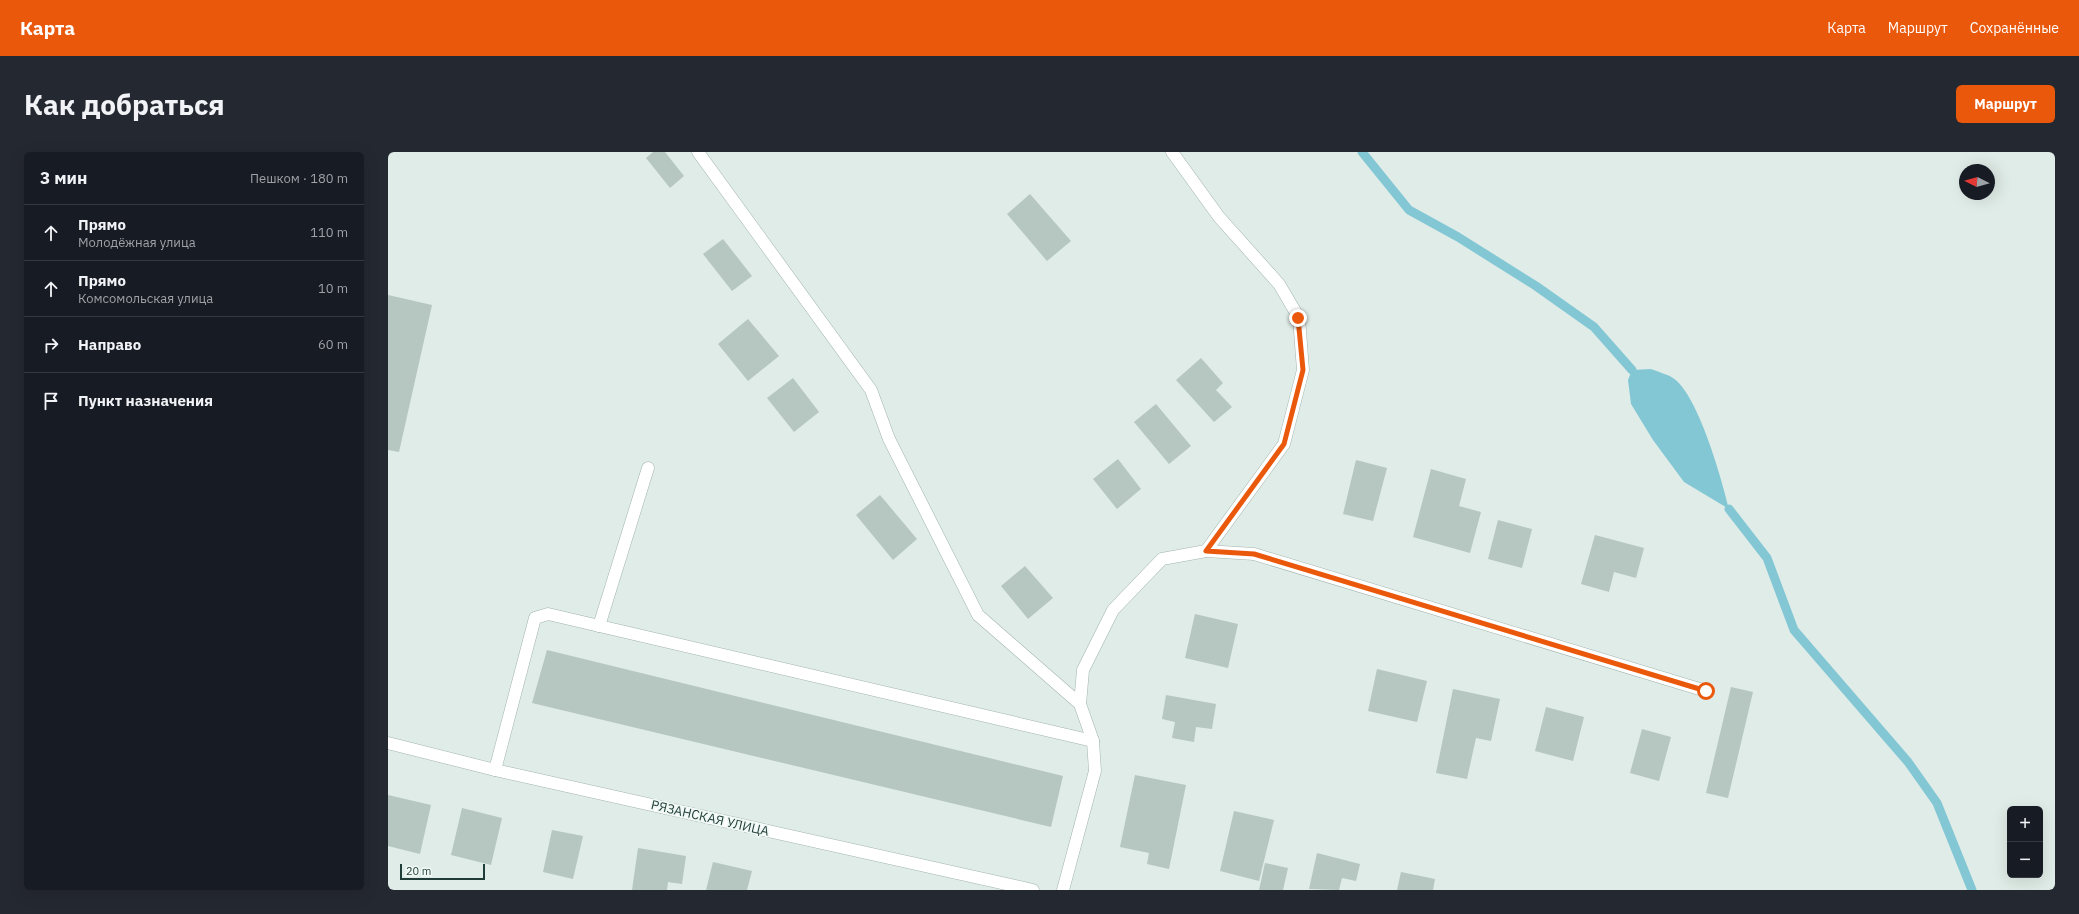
<!DOCTYPE html>
<html lang="ru">
<head>
<meta charset="utf-8">
<style>
	:root { --surface:#171b24; --page:#242831; --text:#f1f3f6; --muted:#9ea1a6; --line:#363941; --accent:#ea580c }
	body { margin:0; font-family:"IBM Plex Sans",sans-serif; background:var(--page); color:var(--text) }
	.controls { position:absolute; right:12px; bottom:12px; display:grid; overflow:hidden; border-radius:6px; box-shadow:0 4px 16px #0002 }
	.controls button { width:36px; height:36px; display:grid; place-items:center; padding:0; border:0; border-bottom:1px solid var(--line); background:var(--surface); color:var(--text); font:20px sans-serif }
	.compass { position:absolute; left:1571px; top:12px; width:36px; height:36px; border-radius:50%; background:var(--surface); box-shadow:0 4px 16px #0002; rotate:275deg }
	.scale { position:absolute; left:12px; bottom:10px; width:85px; box-sizing:border-box; padding-left:4px; border:2px solid #1f3d36; border-top:0; font-size:11px; line-height:14px; white-space:nowrap; color:#1f3d36; -webkit-text-stroke:3px #f0f8f5; paint-order:stroke }
	.stop { position:absolute; width:12px; height:12px; margin:-9px; border:3px solid #ea580c; border-radius:50%; background:#fff }
	.stop.end { background:#ea580c; border-color:#fff; box-shadow:0 1px 4px #0008 }
	.list { margin:0; padding:0; list-style:none }
	h2 { display:flex; justify-content:space-between; align-items:center; height:52px; margin:0; padding:0 16px; font-size:17px }
	h2 small { font-size:13px; font-weight:400; color:var(--muted) }
	.list li { display:grid; grid-template-columns:26px 1fr auto; gap:12px; align-items:center; box-sizing:border-box; height:56px; padding:0 16px; border-top:1px solid var(--line) }
	.list b { display:block; font-size:15px; white-space:nowrap }
	.list p { margin:0; font-size:13px; white-space:nowrap; color:var(--muted) }
	.list em { font-size:13px; font-style:normal; color:var(--muted) }
	.icon { flex:none; width:22px; height:22px; fill:none; stroke:currentColor; stroke-width:2; stroke-linecap:round; stroke-linejoin:round }
	.map { position:relative; flex:none; width:1667px; height:738px; overflow:hidden; border-radius:6px }
	header { display:flex; align-items:center; gap:24px; box-sizing:border-box; height:56px; padding:0 20px; background:var(--accent); color:#fff }
	header strong { font-size:19px }
	nav { display:flex; gap:22px; margin-inline-start:auto; font-size:14px }
	.intro { display:flex; align-items:center; justify-content:space-between; box-sizing:border-box; height:96px; padding:0 24px }
	h1 { margin:0; font-size:28px }
	.button { padding:10px 18px; border-radius:6px; background:var(--accent); color:#fff; font-size:14px; font-weight:700 }
	main { display:flex; gap:24px; padding:0 24px }
	aside { flex:1; background:var(--surface); border-radius:6px; box-shadow:0 4px 16px #0002 }
	.map>svg:first-child { display:block }
</style>
</head>
<body>
<header>
<strong>Карта</strong>
<nav><a>Карта</a><a>Маршрут</a><a>Сохранённые</a></nav>
</header>
<div class="intro"><h1>Как добраться</h1><a class="button">Маршрут</a></div>
<main>
<aside>
<h2>3 мин<small>Пешком · 180 m</small></h2>
<ul class="list">
<li><svg class="icon" aria-label="ahead" viewBox="0 0 24 24"><path d="M12 20V5M6 11l6-6 6 6"/></svg><div><b>Прямо</b><p>Молодёжная улица</p></div><em>110 m</em></li>
<li><svg class="icon" aria-label="ahead" viewBox="0 0 24 24"><path d="M12 20V5M6 11l6-6 6 6"/></svg><div><b>Прямо</b><p>Комсомольская улица</p></div><em>10 m</em></li>
<li><svg class="icon" aria-label="right" viewBox="0 0 24 24"><path d="M7 20v-9h11M14 6l5 5-5 5"/></svg><div><b>Направо</b></div><em>60 m</em></li>
<li><svg class="icon" aria-label="arrive" viewBox="0 0 24 24"><path d="M6 21V4h12l-3 4 3 4H6"/></svg><div><b>Пункт назначения</b></div></li>
</ul>
</aside>
<div class="map">
<svg width="1667" height="738" viewBox="0 0 1667 738">
	<rect width="100%" height="100%" fill="#e0ece7"/>
	<!-- water -->
	<path fill="#83c7d5" d="M1263,217C1270,220 1279,222 1285,226C1310,242 1334,328 1341,357L1296,330L1265,288L1243,252L1240,228L1244,218Z"/>
	<g fill="none" stroke-linecap="round" stroke-linejoin="round">
		<!-- stream -->
		<g stroke="#83c7d5" stroke-width="9">
			<path d="M974,0L1021,58L1070,85L1148,134L1206,175L1244,218"/>
			<path d="M1341,357L1379,406L1406,478L1520,610L1549,651L1584,738"/>
		</g>
	</g>
	<!-- building -->
	<g fill="#b5c7c0">
		<path d="M265,0H277L296,24L282,36L258,6Z"/>
		<path d="M642,42L683,89L659,109L619,62Z"/>
		<path d="M335,87L364,124L344,139L315,102Z"/>
		<path d="M0,143L44,153L11,300L0,298Z"/>
		<path d="M360,167L391,204L360,229L330,192Z"/>
		<path d="M813,206L835,231L828,238L844,255L826,270L788,228Z"/>
		<path d="M405,226L431,260L406,280L379,246Z"/>
		<path d="M768,252L803,294L781,312L746,270Z"/>
		<path d="M730,307L753,337L729,357L705,327Z"/>
		<path d="M968,308L999,316L985,369L955,362Z"/>
		<path d="M1043,317L1078,327L1071,354L1093,360L1082,401L1025,385Z"/>
		<path d="M492,343L529,387L505,408L468,363Z"/>
		<path d="M1110,368L1144,377L1134,416L1100,407Z"/>
		<path d="M1207,383L1256,396L1248,426L1226,420L1221,440L1193,432Z"/>
		<path d="M637,414L665,446L640,467L613,434Z"/>
		<path d="M807,462L850,472L840,516L797,506Z"/>
		<path d="M159,498L675,624L663,675L144,551Z"/>
		<path d="M989,517L1039,529L1029,570L980,559Z"/>
		<path d="M1343,535L1365,540L1340,646L1318,641Z"/>
		<path d="M1065,537L1112,547L1103,589L1088,586L1079,627L1048,621Z"/>
		<path d="M778,543L828,552L824,577L808,575L806,590L784,586L787,570L774,567Z"/>
		<path d="M1158,555L1196,565L1185,609L1147,599Z"/>
		<path d="M1254,577L1283,585L1271,629L1242,621Z"/>
		<path d="M747,623L798,633L781,717L759,712L761,701L732,695Z"/>
		<path d="M0,643L43,653L32,702L0,694Z"/>
		<path d="M74,656L114,666L103,713L63,703Z"/>
		<path d="M846,659L886,668L871,729L832,719Z"/>
		<path d="M164,678L195,684L185,727L155,720Z"/>
		<path d="M250,696L298,704L294,732L280,730L279,738H244Z"/>
		<path d="M929,701L972,712L968,729L954,726L951,738L921,737Z"/>
		<path d="M325,710L364,719L359,738H318Z"/>
		<path d="M877,711L900,716L895,738H871Z"/>
		<path d="M1013,720L1047,727L1045,738H1009Z"/>
	</g>
	<g fill="none" stroke-linecap="round" stroke-linejoin="round">
		<!-- lane casing -->
		<g stroke="#a2b4ae" stroke-width="13">
			<g id="lane">
				<path d="M784,0L831,65L891,132L911,166L915,218L896,292L818,399"/>
				<path d="M211,474L260,316"/>
				<path d="M107,618L147,466L160,462L705,589"/>
			</g>
		</g>
		<!-- street casing -->
		<g stroke="#a2b4ae" stroke-width="13">
			<g id="street">
				<path d="M310,0L483,238L501,287L590,463L692,552"/>
				<path d="M0,591L107,618L645,738"/>
				<path d="M675,738L707,619L705,589L692,552L695,518L725,458L774,407L818,399L866,402L1318,539"/>
			</g>
		</g>
		<!-- lane -->
		<use href="#lane" stroke="#fff" stroke-width="12"/>
		<!-- street -->
		<use href="#street" stroke="#fff" stroke-width="12"/>
	</g>
	<g fill="none" stroke-linecap="round" stroke-linejoin="round">
		<!-- route -->
		<path stroke="#ea580c" stroke-width="5" d="M910,166L915,218L896,292L818,399L866,402L1318,539"/>
	</g>
	<g text-anchor="middle" dominant-baseline="central" stroke-width="3.5" stroke-linejoin="round" paint-order="stroke">
		<!-- street labels -->
		<g font-size="13" fill="#1f3d36" stroke="#f0f8f5">
			<text transform="translate(322 666) rotate(13)">РЯЗАНСКАЯ УЛИЦА</text>
		</g>
	</g>
</svg>
<div class="controls">
<button>+</button>
<button>−</button>
</div>
<svg class="compass" viewBox="-18 -18 36 36"><path d="M0-13l5 13h-10z" fill="#e53935"/><path d="M0 13l5-13h-10z" fill="#9ea1a6"/></svg>
<div class="scale">20 m</div>
<div class="stop" style="left:1318px;top:539px"></div>
<div class="stop end" style="left:910px;top:166px"></div>
</div>
</main>
</body>
</html>
